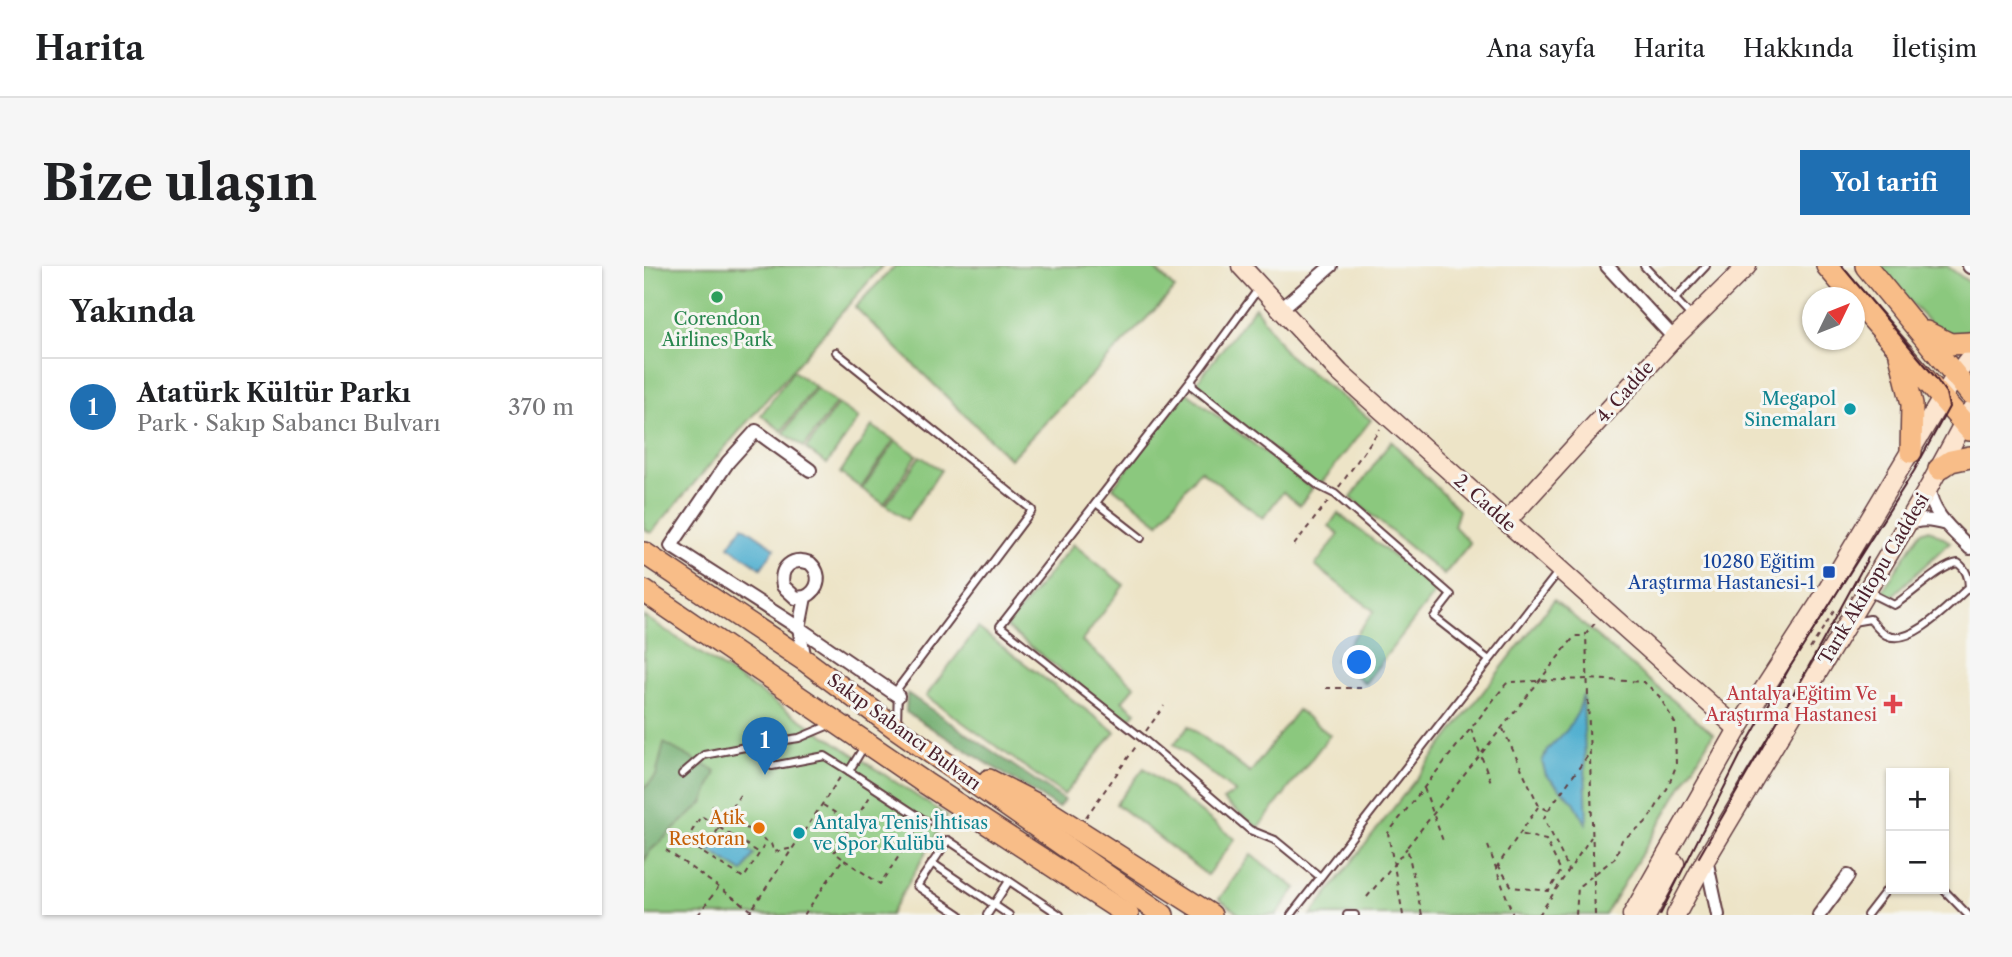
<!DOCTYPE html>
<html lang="tr">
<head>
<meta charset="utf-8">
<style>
	:root { --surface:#fff; --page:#f6f6f6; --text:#202124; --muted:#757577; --line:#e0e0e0; --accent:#1f6fb2 }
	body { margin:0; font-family:"Libre Caslon Text",serif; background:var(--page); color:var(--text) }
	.controls { position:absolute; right:21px; bottom:21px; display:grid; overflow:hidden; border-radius:0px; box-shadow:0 2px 5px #0004 }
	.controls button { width:63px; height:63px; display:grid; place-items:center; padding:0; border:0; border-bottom:2px solid var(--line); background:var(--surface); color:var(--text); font:35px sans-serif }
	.compass { position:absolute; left:1158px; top:21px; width:63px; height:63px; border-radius:50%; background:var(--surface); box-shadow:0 2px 5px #0004; rotate:47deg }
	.you { position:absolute; left:716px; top:397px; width:24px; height:24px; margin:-18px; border:5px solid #fff; border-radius:50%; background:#1a73e8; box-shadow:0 0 0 10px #1a73e833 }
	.badge { display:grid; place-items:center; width:46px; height:46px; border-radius:50%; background:var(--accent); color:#fff; font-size:23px; font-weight:700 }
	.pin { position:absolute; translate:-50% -58px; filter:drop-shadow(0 2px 4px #0008) }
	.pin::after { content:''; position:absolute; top:37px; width:24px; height:21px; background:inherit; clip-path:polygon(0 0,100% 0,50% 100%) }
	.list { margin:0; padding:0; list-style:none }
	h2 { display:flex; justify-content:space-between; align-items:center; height:91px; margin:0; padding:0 28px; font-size:30px }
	h2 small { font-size:23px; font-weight:400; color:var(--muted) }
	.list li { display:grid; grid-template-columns:46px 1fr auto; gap:21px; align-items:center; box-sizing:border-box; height:98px; padding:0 28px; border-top:2px solid var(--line) }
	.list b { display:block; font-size:26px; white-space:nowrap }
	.list p { margin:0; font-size:23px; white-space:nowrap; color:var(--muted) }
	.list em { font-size:23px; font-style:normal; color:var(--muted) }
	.map { position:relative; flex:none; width:1326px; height:649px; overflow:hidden; border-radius:0px }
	header { display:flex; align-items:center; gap:42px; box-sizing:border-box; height:98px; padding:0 35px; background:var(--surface); border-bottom:2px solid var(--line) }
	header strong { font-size:33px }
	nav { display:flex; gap:38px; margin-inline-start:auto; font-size:24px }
	.intro { display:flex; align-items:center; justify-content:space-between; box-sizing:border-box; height:168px; padding:0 42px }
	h1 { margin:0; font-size:49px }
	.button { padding:18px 32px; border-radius:0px; background:var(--accent); color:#fff; font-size:24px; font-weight:700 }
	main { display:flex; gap:42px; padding:0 42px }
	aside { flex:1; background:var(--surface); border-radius:0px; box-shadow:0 2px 5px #0004 }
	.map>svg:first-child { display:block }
</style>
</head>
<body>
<header>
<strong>Harita</strong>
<nav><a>Ana sayfa</a><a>Harita</a><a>Hakkında</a><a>İletişim</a></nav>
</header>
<div class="intro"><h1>Bize ulaşın</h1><a class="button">Yol tarifi</a></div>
<main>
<aside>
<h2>Yakında<small></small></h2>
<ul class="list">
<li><span class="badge">1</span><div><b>Atatürk Kültür Parkı</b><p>Park · Sakıp Sabancı Bulvarı</p></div><em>370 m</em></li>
</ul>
</aside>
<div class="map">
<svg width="1326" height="649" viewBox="0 0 1326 649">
	<rect width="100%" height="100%" fill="#f6f6f2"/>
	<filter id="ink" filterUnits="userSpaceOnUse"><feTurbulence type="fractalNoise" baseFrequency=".0143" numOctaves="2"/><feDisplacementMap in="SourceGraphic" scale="14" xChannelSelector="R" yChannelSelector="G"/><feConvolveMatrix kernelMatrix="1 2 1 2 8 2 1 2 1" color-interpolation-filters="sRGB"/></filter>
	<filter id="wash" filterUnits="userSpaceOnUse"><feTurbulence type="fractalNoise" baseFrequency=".00686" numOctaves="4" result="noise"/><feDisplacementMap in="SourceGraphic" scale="28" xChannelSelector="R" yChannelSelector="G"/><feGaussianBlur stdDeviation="1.57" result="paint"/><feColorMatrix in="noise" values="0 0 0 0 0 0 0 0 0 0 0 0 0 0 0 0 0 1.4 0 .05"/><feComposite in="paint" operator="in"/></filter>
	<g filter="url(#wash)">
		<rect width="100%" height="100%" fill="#ede4c7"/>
		<!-- green -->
		<g fill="#8bc87e" stroke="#6a7454" stroke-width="2">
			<path d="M0,0H238L7,267L0,263Z"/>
			<path d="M251,0H508L531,23L366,193L211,41Z"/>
			<path d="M1231,0H1303L1326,17V62L1314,73L1302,74Z"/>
			<path d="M611,41L643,88L727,154L675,220L549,121Z"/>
			<path d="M149,105L171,120L138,165L117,149Z"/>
			<path d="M172,122L192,137L160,181L140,167Z"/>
			<path d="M542,126L668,223L656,239L639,226L619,252L556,204L515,257L469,221Z"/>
			<path d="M194,138L215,152L183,198L162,183Z"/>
			<path d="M228,160L250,174L217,222L196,207Z"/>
			<path d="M252,175L273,189L240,238L218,223Z"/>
			<path d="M747,175L815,244L810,260L826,277L800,309L707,232Z"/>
			<path d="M276,190L297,204L263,254L242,239Z"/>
			<path d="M694,247L793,324L721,417L692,394L730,345L671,300L695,268L685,260Z"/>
			<path d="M1285,263L1306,276L1245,333L1237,327L1277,266Z"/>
			<path d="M429,278L480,319L438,375L491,420L478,435L492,446L483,457L362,361Z"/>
			<path d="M910,334L1069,468L961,649H667Z"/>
			<path d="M0,350L303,550L246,649H0Z"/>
			<path d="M334,362L471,466L420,529L282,430Z"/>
			<path d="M654,444L686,469L614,562L579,534L591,526L530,478L545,460L606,507Z"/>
			<path d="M500,502L591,573L563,609L472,538Z"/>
			<path d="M607,589L652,622L632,649H597L575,633Z"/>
		</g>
		<!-- forest -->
		<g fill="#70ac6d" stroke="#5d664c" stroke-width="2">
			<path d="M263,427L420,534L414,542L262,446Z"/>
			<path d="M20,477L72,506L59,537L6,585L0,596V523L12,510Z"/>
		</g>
		<!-- water -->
		<g fill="#52b0d0" stroke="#4e687e" stroke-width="2">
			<path d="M99,260L131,282L117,302L85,280Z"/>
			<path d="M939,429L943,559L930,536L902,509L898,496L903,484L923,464L934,446Z"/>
			<path d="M76,567L110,588L99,606L65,584Z"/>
		</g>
	</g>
	<g filter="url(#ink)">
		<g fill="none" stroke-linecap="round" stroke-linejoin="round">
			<!-- lane casing -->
			<g stroke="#623d42" stroke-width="10">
				<g id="lane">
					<path d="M1000,0L1049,52"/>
					<path d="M615,22L556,103L356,360L498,472L606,564L631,574L675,610"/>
					<path d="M1031,33L1062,0"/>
					<path d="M192,86L388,244L254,422L253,457"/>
					<path d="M548,114L549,121L675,220L691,228L807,329L790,351L845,394"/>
					<path d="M452,237L497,272"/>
					<path d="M1209,356L1226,353C1230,358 1236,366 1242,369C1267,382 1308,336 1325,321C1325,311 1322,303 1314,297C1297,299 1267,329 1250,339L1230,329V321"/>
					<path d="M188,458L155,472L122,477L128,500L181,490L205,505L221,479"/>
					<path d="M205,505L283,556"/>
					<path d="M38,508L60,489L122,477"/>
					<path d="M288,597L365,649"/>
					<path d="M1299,623L1324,649"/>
					<path d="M316,649L273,620L304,574L416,649"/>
					<path d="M343,649L365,615"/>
					<path d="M647,649L915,305"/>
					<path d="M703,649H711"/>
					<path d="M1223,649L1247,618"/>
				</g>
			</g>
			<!-- street casing -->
			<g stroke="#623d42" stroke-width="16">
				<g id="street">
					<path d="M963,0L1030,72"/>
					<path d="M1325,0L1326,1"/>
					<path d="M637,43L687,0"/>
					<path d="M166,204L112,165L84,196L27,280L155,362L254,430"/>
					<path d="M1285,221C1286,247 1309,265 1326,282"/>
					<path d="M1262,259C1276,252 1287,254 1302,258"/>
					<path d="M161,331L152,332L139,320C135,302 148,290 166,297C178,308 176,324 161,331L155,362L161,394"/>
					<path d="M1062,593L1074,649"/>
					<path d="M1175,649L1204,610"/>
				</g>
			</g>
			<!-- secondary casing -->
			<g stroke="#623d42" stroke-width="21">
				<g id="secondary">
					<path d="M597,0L696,107L1094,463"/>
					<path d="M862,256L1030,72L1103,0"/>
					<path d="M988,649L1094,463L1176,336L1312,109L1326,91"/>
					<path d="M1003,649L1031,597"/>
					<path d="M1032,649L1062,593L1285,221L1326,145"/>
				</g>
			</g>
			<!-- primary casing -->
			<g stroke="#623d42" stroke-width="24">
				<g id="primary">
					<path d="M1183,0L1210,32"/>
					<path d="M1222,0L1326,127"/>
					<path d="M1210,32L1326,164"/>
					<path d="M1282,66L1306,78L1326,77"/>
					<path d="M1256,89L1268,138L1267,186"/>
					<path d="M1295,203L1307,195L1326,191"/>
					<path d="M0,287L163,396L253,463L519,649"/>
					<path d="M0,325L281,517L484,649"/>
					<path d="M345,514L396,540L567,649"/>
				</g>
			</g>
			<!-- path -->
			<g stroke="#623d42" stroke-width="2" stroke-dasharray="5 5" stroke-linecap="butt">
				<path d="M695,221L736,163"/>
				<path d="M650,279L685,234"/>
				<path d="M1166,383L1190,345"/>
				<path d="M682,422H719"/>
				<path d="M827,463L847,516"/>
				<path d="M859,463L895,540L904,544L900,552L925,604"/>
				<path d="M502,465L520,440"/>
				<path d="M780,522L799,575"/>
				<path d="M96,529L59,587L100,612L123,575"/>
				<path d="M179,539L207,557"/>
				<path d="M68,540L127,578L130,586L149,582"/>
				<path d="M905,543L945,488"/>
				<path d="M442,551L493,479"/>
				<path d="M844,580L869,649"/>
				<path d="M22,584L114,649"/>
				<path d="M58,586L42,575L57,550L114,586"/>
				<path d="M198,592L190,586L227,529"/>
				<path d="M854,599L868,621L905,625L917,605L902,574L876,568"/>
				<path d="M852,602L894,541"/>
				<path d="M723,631L763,582"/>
				<path d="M54,649L74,622"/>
				<path d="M104,649L197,510"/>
				<path d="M160,649L199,593L236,618L274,562"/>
				<path d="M759,649L744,567L862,418L865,416L944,413L1000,416L1015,430L1031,457L1032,500L1024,521L1011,543L1001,557L978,574L971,592L934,621L932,649"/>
				<path d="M778,649L763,581L931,370H942"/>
				<path d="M895,649L947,571"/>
				<path d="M951,649L942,368L952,356"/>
			</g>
			<!-- lane -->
			<use href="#lane" stroke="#fff" stroke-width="6"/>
			<!-- street -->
			<use href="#street" stroke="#fff" stroke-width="12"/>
			<!-- secondary -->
			<use href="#secondary" stroke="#fce5cf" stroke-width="18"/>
			<!-- primary -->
			<use href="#primary" stroke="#f8bd88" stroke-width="21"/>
			<!-- tram -->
			<g stroke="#4a1f2b" stroke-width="2">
				<path d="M1055,591L1160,409L1224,292"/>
				<path d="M1016,649L1100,482L1146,401L1270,205L1305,141L1302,127L1291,111L1198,0"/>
			</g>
		</g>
	</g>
	<!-- markers -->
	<circle fill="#2e9e5b" stroke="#f6f6f2" stroke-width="2.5" cx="73" cy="31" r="7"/>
	<g fill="#0f9aa8" stroke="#f6f6f2" stroke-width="2.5">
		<circle cx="1206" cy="143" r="7"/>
		<circle cx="155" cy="567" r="7"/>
	</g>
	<rect fill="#1a4fb4" stroke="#f6f6f2" stroke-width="2.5" x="1178" y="299" width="14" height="14" rx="3.5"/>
	<path fill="#e0444e" stroke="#f6f6f2" stroke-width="2.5" d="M1245.5 427.5h7v7h7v7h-7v7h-7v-7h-7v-7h7z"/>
	<circle fill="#e8710a" stroke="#f6f6f2" stroke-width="2.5" cx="115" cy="562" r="7"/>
	<g text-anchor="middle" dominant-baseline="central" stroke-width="6" stroke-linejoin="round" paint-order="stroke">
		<!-- leisure labels -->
		<g font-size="18" fill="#27864d" stroke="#f6f6f2">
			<text x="73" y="53">Corendon<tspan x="73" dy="21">Airlines Park</tspan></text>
		</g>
		<!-- street labels -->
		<g font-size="18" fill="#4a1f2b" stroke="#f6f6f2">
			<text transform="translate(981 126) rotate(-48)">4. Cadde</text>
			<text transform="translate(841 237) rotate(42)">2. Cadde</text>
			<text transform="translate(1230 313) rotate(-59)">Tarık Akıltopu Caddesi</text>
			<text transform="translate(260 466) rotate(36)">Sakıp Sabancı Bulvarı</text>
		</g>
		<!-- culture labels -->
		<g font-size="18" fill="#0d838f" stroke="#f6f6f2" text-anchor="end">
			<text x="1192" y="133">Megapol<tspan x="1192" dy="21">Sinemaları</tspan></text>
			<text x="169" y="557" text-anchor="start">Antalya Tenis İhtisas<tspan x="169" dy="21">ve Spor Kulübü</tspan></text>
		</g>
		<!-- transit labels -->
		<g font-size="18" fill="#164399" stroke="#f6f6f2" text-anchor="end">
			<text x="1171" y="296">10280 Eğitim<tspan x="1171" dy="21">Araştırma Hastanesi-1</tspan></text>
		</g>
		<!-- health labels -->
		<g font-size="18" fill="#be3a42" stroke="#f6f6f2" text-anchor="end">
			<text x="1233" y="428">Antalya Eğitim Ve<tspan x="1233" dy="21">Araştırma Hastanesi</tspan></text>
		</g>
		<!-- food labels -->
		<g font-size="18" fill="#c56008" stroke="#f6f6f2" text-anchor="end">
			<text x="101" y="552">Atik<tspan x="101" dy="21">Restoran</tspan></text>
		</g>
	</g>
</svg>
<div class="controls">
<button>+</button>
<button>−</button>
</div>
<svg class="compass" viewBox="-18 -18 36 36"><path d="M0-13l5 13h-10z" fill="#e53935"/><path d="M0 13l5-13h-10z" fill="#757577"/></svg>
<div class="you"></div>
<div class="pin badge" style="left:121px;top:509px">1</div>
</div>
</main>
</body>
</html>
